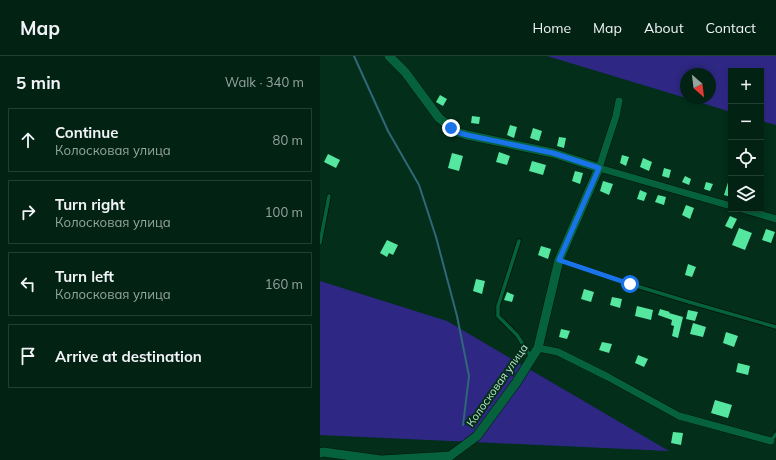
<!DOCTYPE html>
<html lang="en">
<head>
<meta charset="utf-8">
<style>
	:root { --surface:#022214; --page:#0c2a1d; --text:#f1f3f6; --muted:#96a4a0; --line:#233f34 }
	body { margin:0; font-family:Mulish,sans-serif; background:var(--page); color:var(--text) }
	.controls { position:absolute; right:12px; top:12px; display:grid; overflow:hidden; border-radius:0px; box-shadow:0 2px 6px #0003 }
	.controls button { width:36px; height:36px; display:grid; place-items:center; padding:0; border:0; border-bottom:1px solid var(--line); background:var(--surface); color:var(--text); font:20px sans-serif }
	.compass { position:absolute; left:360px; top:12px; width:36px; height:36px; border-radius:50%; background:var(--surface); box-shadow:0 2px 6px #0003; rotate:152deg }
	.stop { position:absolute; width:12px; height:12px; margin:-9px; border:3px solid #1a73e8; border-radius:50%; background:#fff }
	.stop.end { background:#1a73e8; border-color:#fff; box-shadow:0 1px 4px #0008 }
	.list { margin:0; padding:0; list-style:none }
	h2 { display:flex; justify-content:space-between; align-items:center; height:52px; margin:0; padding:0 16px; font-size:17px }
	h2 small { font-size:13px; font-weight:400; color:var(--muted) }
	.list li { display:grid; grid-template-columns:26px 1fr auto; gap:12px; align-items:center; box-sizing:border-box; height:64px; margin:0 8px 8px; padding:0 8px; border:1px solid var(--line); border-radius:0px }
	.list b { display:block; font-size:15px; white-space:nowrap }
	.list p { margin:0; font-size:13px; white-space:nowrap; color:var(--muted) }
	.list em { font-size:13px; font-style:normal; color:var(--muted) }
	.icon { flex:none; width:22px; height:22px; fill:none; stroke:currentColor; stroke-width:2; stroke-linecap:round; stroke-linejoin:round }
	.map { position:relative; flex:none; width:456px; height:404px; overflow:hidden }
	header { display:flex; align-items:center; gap:24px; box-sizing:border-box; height:56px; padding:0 20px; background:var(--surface); border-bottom:1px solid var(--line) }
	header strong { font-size:19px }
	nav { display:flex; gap:22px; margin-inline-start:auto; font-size:14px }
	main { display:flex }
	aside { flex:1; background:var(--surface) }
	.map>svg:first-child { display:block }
</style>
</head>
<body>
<header>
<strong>Map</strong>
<nav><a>Home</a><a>Map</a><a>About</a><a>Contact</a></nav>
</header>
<main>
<aside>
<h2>5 min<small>Walk · 340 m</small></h2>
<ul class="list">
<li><svg class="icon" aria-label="ahead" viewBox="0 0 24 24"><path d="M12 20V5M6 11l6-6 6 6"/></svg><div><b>Continue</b><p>Колосковая улица</p></div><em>80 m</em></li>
<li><svg class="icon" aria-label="right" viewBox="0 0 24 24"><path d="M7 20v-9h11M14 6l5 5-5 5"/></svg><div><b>Turn right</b><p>Колосковая улица</p></div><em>100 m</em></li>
<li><svg class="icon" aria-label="left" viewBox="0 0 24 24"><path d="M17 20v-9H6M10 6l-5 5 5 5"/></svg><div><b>Turn left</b><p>Колосковая улица</p></div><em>160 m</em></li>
<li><svg class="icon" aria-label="arrive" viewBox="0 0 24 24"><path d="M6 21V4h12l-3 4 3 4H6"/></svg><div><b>Arrive at destination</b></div></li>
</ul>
</aside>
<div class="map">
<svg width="456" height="404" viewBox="0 0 456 404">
	<rect width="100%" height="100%" fill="#022e1a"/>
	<!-- green -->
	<g fill="#2e2884">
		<path d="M227,0H456V69L441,65V15H411V56L366,42H390V18H366V42Z"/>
		<path d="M0,225L127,265L349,395L0,379Z"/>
	</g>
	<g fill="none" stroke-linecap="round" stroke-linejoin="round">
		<!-- stream -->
		<path stroke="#2f6878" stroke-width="2" d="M34,0L68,75L99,129L116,181L137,260L149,320L143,369"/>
	</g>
	<!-- building -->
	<g fill="#55e6a0">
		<path d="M120,39L127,43L123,50L116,46Z"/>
		<path d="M152,60L160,61L159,68L151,67Z"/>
		<path d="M190,69L197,71L194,82L187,79Z"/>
		<path d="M213,72L222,75L219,85L210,82Z"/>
		<path d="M239,81L246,82L244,92L237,90Z"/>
		<path d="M179,96L190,100L187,109L176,106Z"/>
		<path d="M132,97L143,100L139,115L128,112Z"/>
		<path d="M8,98L20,104L16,112L4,106Z"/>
		<path d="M302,99L309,101L306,110L300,107Z"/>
		<path d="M323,102L332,106L329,115L320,111Z"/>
		<path d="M212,105L226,109L223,119L209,115Z"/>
		<path d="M344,112L351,114L349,122L342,120Z"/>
		<path d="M255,115L263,117L260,128L252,125Z"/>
		<path d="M365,120L371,123L369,129L362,126Z"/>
		<path d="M410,120H411V141L404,139Z"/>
		<path d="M283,125L293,128L289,139L280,135Z"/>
		<path d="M386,126L393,128L390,135L384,133Z"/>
		<path d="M320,134L327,137L324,145L317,143Z"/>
		<path d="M338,139L346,141L344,149L335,146Z"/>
		<path d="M366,149L374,152L370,163L362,159Z"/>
		<path d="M410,160L417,163L412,173L405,170Z"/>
		<path d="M419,172L432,177L425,194L412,189Z"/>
		<path d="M446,173L455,176L451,187L442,184Z"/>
		<path d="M67,184L78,189L73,199L69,197L67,201L60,197Z"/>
		<path d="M221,190L231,193L228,203L218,199Z"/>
		<path d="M368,208L376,211L372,221L365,219Z"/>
		<path d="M156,223L165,225L162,238L153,235Z"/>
		<path d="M264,233L274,236L271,246L261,243Z"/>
		<path d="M187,236L194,239L192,246L184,244Z"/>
		<path d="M292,241L302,243L300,252L290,249Z"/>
		<path d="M317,250L333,254L331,264L315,260Z"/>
		<path d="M340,253L350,256L349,257L363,261L358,282L352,280L354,270L351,269L352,264L338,259Z"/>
		<path d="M368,254L378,256L375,265L366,263Z"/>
		<path d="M373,267L386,271L383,281L370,278Z"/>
		<path d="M241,273L250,275L247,283L239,281Z"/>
		<path d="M406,276L418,280L414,291L403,287Z"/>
		<path d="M282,286L292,288L289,297L279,294Z"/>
		<path d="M318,299L328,303L324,311L315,307Z"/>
		<path d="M418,307L430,310L428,319L416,316Z"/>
		<path d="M395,344L412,349L408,362L391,357Z"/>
		<path d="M353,376L363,377L361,389L351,387Z"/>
	</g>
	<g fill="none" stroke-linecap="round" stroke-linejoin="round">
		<!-- service casing -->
		<g stroke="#001408" stroke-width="5">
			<g id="service">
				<path d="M199,185L178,250V260L197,279L211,301"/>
				<path d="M0,187L9,140"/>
				<path d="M240,204L310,228L369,246L456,271"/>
				<path d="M451,385L456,378"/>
			</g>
		</g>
		<!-- minor casing -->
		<g stroke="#001408" stroke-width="8">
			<g id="minor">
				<path d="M299,45L296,60L279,112L411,150"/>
				<path d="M422,153L456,163"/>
				<path d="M218,292L238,296L288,321L359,360L451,385"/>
			</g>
		</g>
		<!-- tertiary casing -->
		<g stroke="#001408" stroke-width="10">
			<path id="tertiary" d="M0,397L3,396L61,404L130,400L157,380L196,327L218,292L239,204L279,112L233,97L147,79L137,76L119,62L85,16L69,0"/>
		</g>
		<!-- service -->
		<use href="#service" stroke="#05623d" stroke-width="3.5"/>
		<!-- minor -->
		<use href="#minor" stroke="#05623d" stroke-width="7"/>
		<!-- tertiary -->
		<use href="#tertiary" stroke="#05623d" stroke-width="9"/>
	</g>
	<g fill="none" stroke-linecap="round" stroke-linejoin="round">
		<!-- route -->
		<path stroke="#1a73e8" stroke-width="5" d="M131,72L137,76L147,79L233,97L279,112L239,204L310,228"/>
	</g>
	<g text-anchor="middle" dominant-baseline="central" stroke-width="4" stroke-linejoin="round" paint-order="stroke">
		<!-- street labels -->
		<g font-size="11" fill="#bee3cc" stroke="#022e1a">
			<text transform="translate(177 329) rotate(-55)">Колосковая улица</text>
		</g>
	</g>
</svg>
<div class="controls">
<button>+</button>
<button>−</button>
<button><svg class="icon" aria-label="locate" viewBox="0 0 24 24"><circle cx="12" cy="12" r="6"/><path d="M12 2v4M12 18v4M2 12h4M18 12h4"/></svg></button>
<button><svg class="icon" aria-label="layers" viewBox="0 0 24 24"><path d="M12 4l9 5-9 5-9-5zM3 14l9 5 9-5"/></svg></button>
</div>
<svg class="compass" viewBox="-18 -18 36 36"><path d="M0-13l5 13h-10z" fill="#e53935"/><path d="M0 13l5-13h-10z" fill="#96a4a0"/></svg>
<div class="stop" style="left:310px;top:228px"></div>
<div class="stop end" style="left:131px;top:72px"></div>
</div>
</main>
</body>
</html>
